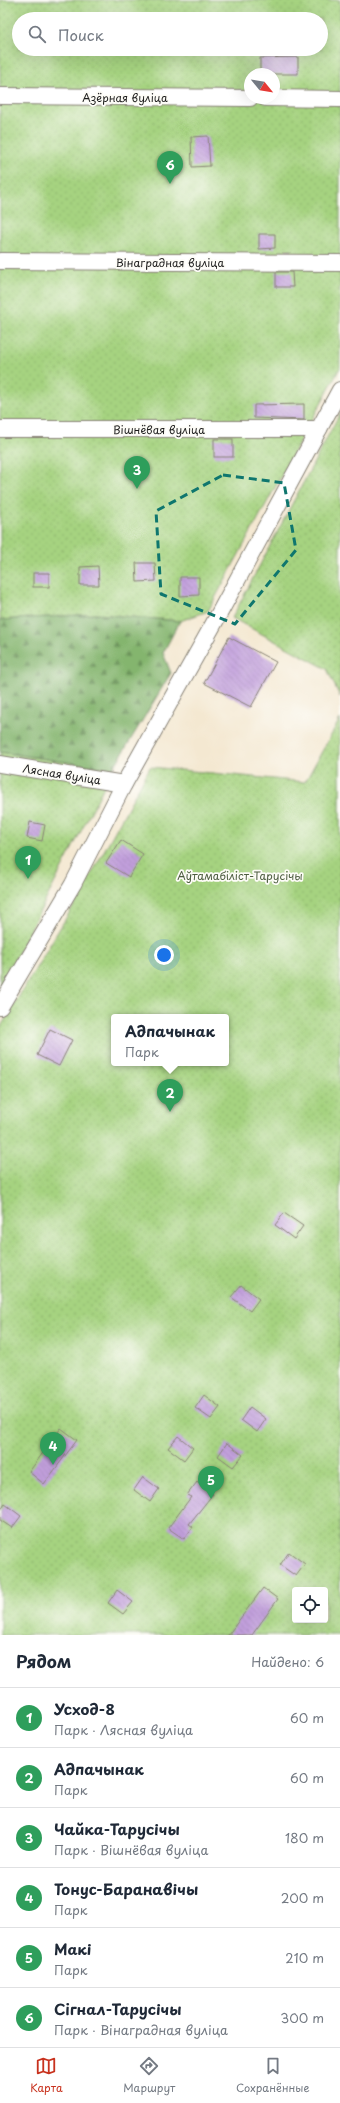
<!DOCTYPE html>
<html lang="ru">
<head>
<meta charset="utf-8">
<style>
	:root { --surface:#fff; --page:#f6f6f7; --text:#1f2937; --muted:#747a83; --line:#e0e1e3; --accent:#c8321e }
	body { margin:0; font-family:"Playpen Sans",sans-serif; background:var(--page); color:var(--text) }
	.controls { position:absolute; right:12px; bottom:12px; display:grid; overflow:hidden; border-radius:4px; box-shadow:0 4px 16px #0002 }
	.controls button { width:36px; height:36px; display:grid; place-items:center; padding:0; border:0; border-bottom:1px solid var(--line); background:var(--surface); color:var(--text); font:20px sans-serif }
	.compass { position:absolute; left:244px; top:68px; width:36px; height:36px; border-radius:50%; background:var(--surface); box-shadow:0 4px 16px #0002; rotate:120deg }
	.you { position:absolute; left:164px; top:955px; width:14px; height:14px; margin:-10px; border:3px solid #fff; border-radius:50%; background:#1a73e8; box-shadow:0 0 0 6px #1a73e833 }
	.badge { display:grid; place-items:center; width:26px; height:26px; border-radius:50%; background:var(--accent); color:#fff; font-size:13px; font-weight:700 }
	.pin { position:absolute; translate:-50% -33px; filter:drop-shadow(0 1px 2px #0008) }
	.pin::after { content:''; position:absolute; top:21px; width:14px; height:12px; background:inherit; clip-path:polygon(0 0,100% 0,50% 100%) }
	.popup { position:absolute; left:111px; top:1014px; width:118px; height:52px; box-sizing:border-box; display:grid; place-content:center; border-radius:4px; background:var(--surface); filter:drop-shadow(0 1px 3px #0005); font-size:13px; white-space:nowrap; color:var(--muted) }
	.popup b { font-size:15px; color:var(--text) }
	.popup::after { content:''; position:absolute; left:50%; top:100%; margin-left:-8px; border:8px solid transparent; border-top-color:var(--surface) }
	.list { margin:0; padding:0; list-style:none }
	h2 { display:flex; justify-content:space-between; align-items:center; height:52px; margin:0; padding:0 16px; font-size:17px }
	h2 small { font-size:13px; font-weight:400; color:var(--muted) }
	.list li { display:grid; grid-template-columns:26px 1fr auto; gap:12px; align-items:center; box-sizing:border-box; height:60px; padding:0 16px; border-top:1px solid var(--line) }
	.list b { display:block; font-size:15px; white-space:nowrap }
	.list p { margin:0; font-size:13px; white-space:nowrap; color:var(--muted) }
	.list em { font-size:13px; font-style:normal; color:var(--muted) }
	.icon { flex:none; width:22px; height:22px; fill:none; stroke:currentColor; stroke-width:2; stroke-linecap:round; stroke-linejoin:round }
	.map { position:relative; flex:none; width:340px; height:1635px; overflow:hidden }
	.search { position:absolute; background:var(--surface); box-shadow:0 4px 16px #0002; left:12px; right:12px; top:12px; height:44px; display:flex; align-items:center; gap:10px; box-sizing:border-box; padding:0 14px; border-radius:22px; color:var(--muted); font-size:15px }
	.sheet { height:412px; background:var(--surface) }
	nav { display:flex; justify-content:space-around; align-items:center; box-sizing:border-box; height:56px; border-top:1px solid var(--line); background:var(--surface); font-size:11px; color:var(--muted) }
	nav a { display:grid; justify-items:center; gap:2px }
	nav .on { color:var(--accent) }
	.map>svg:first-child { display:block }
</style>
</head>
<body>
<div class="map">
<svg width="340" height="1635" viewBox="0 0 340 1635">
	<defs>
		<pattern id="grass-dots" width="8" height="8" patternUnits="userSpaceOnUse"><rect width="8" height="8" fill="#a6d380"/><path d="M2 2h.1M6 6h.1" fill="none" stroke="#8eb56e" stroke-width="1.8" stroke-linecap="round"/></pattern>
		<pattern id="forest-firs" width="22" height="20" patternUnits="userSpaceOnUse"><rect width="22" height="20" fill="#84b56e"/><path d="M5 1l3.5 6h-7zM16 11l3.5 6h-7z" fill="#6b925a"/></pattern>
		<pattern id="building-back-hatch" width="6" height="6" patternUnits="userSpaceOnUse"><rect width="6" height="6" fill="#c19fdc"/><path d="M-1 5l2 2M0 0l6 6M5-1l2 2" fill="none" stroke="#a588bc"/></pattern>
	</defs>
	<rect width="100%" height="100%" fill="#fdfcf7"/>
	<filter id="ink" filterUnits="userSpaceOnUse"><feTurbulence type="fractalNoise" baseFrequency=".025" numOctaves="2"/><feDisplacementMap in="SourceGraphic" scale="8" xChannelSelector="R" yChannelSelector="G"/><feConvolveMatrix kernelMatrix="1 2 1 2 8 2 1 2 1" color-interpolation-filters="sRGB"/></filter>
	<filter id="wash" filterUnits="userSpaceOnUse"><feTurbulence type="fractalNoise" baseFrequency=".012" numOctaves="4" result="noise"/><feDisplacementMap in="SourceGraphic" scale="16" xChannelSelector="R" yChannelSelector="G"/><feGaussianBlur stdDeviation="0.9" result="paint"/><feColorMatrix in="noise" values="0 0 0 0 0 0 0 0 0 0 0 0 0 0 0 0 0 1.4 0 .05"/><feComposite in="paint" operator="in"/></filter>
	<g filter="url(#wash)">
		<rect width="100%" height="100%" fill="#f4e8d1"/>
		<!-- grass -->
		<g fill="url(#grass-dots)" stroke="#61784e" fill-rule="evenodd">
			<path d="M0,0H340V368L208,611L180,621L96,614L0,620ZM19,19H321V49H19ZM250,74H274V98H250Z"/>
			<path d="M340,413V697L327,669L232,618Z"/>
			<path d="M340,719V1635H0V1028L81,893L150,767L305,782ZM114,1017H226V1063H114ZM295,1590H325V1620H295Z"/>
			<path d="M0,752L113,769L0,989Z"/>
		</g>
		<!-- forest -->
		<path fill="url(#forest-firs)" stroke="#506845" d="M96,614L180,621L163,653L171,673L113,769L0,752V620Z"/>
		<g id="blocks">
			<!-- building -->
			<g fill="url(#building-back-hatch)">
				<path d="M298,57V74H260V58Z"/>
				<path d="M208,136L210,166L192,167L191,137Z"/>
				<path d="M259,234H275V248L259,249Z"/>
				<path d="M276,272H292L293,287H276Z"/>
				<path d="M304,404V420L254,418V405Z"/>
				<rect x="214" y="439" width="19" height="18"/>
				<path d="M136,563H155L156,581L137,582Z"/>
				<path d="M98,566L99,585H80V567Z"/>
				<rect x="33" y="573" width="16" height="14"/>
				<path d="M180,577H199V595L180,596Z"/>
				<path d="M229,637L276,662L251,707L204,683Z"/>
				<path d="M30,822L45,825L42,841L27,838Z"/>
				<path d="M121,840L143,854L129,877L106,863Z"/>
				<path d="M50,1029L72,1040L59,1066L37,1055Z"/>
				<path d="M284,1213L303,1226L294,1239L275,1225Z"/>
				<path d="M241,1285L259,1299L250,1311L231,1297Z"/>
				<path d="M204,1395L220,1407L211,1419L195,1408Z"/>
				<path d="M250,1407L266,1419L257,1432L241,1420Z"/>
				<path d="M61,1428L77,1440L44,1484L29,1472Z"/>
				<path d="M178,1436L193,1448L184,1460L168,1448Z"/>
				<path d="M227,1443L243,1455L233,1467L218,1456Z"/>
				<path d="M143,1477L159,1489L150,1502L134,1490Z"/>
				<path d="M197,1482L213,1494L189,1524L193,1527L184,1539L168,1528L191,1497L187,1495Z"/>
				<path d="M5,1504L21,1516L12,1528L0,1520V1511Z"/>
				<path d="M289,1552L305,1564L296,1576L280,1565Z"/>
				<path d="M263,1588L278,1599L252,1635H228Z"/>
				<path d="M117,1590L133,1602L123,1614L108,1603Z"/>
			</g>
		</g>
	</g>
	<g filter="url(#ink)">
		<use href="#blocks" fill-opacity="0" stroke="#888276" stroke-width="1"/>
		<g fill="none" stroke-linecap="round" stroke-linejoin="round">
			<!-- street casing -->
			<g stroke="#888276" stroke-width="18">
				<g id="street">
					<path d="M0,96L250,98"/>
					<path d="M265,98L340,99"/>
					<path d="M0,261L340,263"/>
					<path d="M0,429H319"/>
					<path d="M0,764L124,784"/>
					<path d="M0,1007L73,884L124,784L213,625L340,390"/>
				</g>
			</g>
			<!-- street -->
			<use href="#street" stroke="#fff" stroke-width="16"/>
		</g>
	</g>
	<!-- marked area -->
	<path fill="none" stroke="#0f766e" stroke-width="3" stroke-dasharray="8 5" stroke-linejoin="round" d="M223,475L284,483L296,550L235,624L161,594L156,511Z"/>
	<g text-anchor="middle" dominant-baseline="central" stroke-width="3.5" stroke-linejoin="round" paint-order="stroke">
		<!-- street labels -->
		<g font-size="11" fill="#1c1c1c" stroke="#fdfcf7">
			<text x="125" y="97">Азёрная вуліца</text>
			<text x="170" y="262">Вінаградная вуліца</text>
			<text x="159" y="429">Вішнёвая вуліца</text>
			<text transform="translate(62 774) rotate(9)">Лясная вуліца</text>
		</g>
		<!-- park labels -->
		<g font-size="11" fill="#4c5c3f" stroke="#fdfcf7">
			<text x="240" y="875">Аўтамабіліст-Тарусічы</text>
		</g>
	</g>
</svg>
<div class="controls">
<button><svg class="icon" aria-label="locate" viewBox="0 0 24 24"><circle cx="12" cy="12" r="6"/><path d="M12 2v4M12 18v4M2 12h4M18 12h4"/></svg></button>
</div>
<svg class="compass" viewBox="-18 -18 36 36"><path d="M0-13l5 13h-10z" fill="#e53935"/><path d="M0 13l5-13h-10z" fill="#747a83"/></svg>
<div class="you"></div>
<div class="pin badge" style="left:28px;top:879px;background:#2e9e5b">1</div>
<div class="pin badge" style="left:170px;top:1112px;background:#2e9e5b">2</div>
<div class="popup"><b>Адпачынак</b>Парк</div>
<div class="pin badge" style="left:137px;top:489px;background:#2e9e5b">3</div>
<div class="pin badge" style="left:53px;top:1465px;background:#2e9e5b">4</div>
<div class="pin badge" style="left:211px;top:1499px;background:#2e9e5b">5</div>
<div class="pin badge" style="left:170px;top:184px;background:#2e9e5b">6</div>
<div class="search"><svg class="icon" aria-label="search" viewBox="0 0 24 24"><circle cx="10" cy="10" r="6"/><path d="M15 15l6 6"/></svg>Поиск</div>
</div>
<section class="sheet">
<h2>Рядом<small>Найдено: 6</small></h2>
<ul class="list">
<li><span class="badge" style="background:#2e9e5b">1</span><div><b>Усход-8</b><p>Парк · Лясная вуліца</p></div><em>60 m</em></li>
<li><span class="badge" style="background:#2e9e5b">2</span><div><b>Адпачынак</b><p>Парк</p></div><em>60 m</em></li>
<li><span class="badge" style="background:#2e9e5b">3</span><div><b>Чайка-Тарусічы</b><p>Парк · Вішнёвая вуліца</p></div><em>180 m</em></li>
<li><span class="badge" style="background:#2e9e5b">4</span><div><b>Тонус-Баранавічы</b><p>Парк</p></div><em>200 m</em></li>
<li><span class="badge" style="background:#2e9e5b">5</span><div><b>Макі</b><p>Парк</p></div><em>210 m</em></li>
<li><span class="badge" style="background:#2e9e5b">6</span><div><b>Сігнал-Тарусічы</b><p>Парк · Вінаградная вуліца</p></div><em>300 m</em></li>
</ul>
</section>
<nav>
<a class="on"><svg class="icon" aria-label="map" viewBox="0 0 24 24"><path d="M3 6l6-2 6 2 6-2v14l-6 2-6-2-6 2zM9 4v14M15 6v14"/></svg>Карта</a>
<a><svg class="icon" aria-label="directions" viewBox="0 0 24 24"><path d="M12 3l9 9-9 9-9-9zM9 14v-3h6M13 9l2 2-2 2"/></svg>Маршрут</a>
<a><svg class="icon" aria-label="saved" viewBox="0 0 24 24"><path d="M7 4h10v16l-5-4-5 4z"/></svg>Сохранённые</a>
</nav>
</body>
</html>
